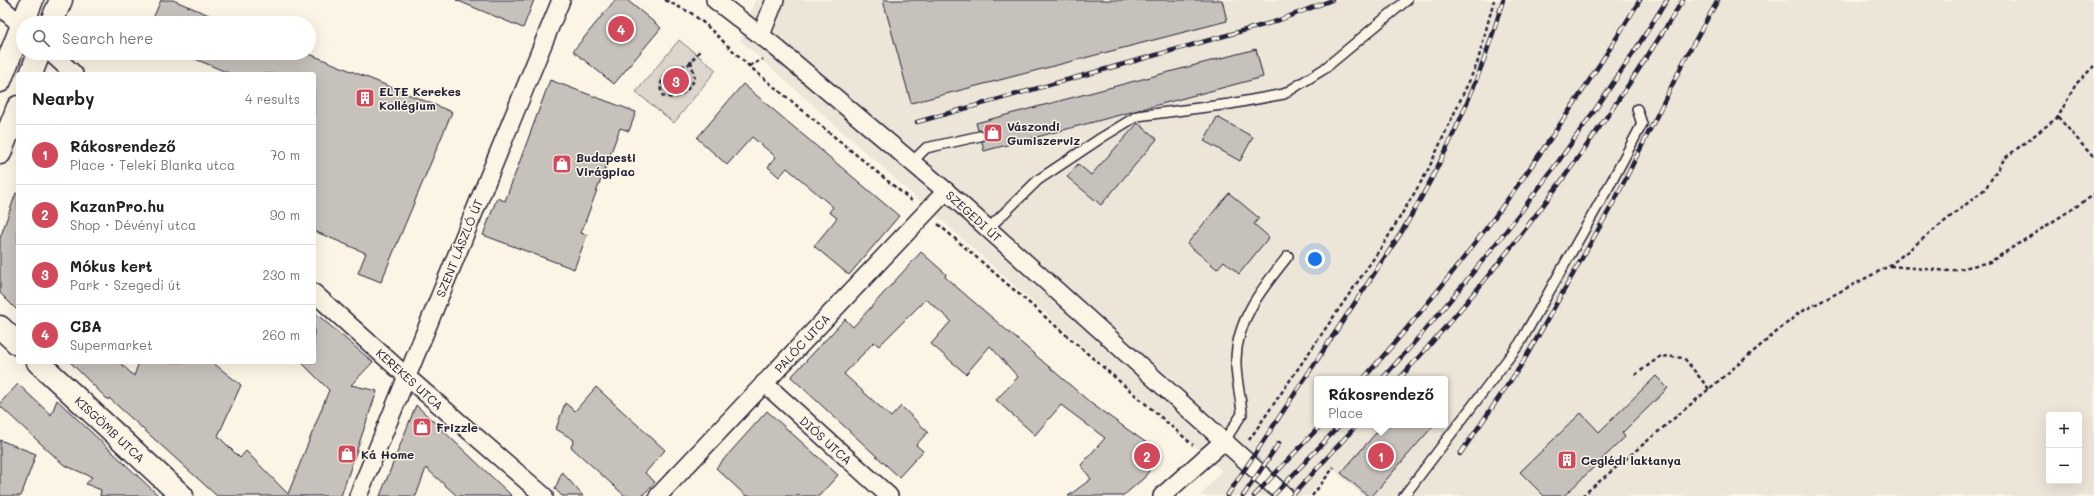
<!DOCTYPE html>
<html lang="en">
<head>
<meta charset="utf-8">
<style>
	:root { --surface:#fff; --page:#f6f6f6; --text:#202124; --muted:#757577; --line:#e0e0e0; --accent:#d1495b }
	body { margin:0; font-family:Mali,sans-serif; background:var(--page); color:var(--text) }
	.controls { position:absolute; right:12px; bottom:12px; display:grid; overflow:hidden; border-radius:4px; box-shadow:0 4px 16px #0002 }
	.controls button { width:36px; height:36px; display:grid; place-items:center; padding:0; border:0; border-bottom:1px solid var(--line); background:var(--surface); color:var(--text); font:20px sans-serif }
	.you { position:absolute; left:1315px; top:259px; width:14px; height:14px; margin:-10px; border:3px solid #fff; border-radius:50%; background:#1a73e8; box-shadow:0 0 0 6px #1a73e833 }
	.badge { display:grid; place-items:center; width:26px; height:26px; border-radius:50%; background:var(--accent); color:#fff; font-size:13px; font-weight:700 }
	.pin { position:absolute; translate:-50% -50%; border:2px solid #fff; box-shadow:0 1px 4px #0006 }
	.popup { position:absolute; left:1314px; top:376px; width:134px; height:52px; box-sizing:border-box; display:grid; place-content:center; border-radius:4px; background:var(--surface); filter:drop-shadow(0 1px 3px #0005); font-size:13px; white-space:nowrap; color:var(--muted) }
	.popup b { font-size:15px; color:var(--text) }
	.popup::after { content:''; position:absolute; left:50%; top:100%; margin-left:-8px; border:8px solid transparent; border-top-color:var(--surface) }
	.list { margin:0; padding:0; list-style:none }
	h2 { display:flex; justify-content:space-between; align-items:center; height:52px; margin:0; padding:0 16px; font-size:17px }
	h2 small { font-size:13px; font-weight:400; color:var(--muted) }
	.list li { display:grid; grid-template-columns:26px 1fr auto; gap:12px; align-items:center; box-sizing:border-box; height:60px; padding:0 16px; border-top:1px solid var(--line) }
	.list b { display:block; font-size:15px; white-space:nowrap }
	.list p { margin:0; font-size:13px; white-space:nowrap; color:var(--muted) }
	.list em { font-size:13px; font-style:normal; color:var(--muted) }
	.icon { flex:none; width:22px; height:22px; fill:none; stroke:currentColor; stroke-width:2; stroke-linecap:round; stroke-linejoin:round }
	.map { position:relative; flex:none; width:2094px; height:496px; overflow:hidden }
	.search { position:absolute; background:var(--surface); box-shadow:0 4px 16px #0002; left:16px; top:16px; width:300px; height:44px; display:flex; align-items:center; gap:10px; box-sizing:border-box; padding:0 14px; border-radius:22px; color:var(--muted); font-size:15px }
	.panel { position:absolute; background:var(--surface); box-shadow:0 4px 16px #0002; left:16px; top:72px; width:300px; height:292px; border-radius:4px }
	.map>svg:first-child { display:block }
</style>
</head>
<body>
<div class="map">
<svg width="2094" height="496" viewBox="0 0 2094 496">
	<rect width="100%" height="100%" fill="#fcf5e5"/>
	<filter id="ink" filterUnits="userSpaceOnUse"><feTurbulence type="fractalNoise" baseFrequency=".025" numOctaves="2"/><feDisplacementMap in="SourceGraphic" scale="8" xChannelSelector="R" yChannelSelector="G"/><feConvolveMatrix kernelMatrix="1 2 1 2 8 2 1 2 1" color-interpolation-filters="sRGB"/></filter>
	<g filter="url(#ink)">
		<!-- built -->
		<path fill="#ece5d8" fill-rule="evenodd" d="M755,0H2094V496H1363L1332,468L1308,496H1201L1221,470L740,40ZM1317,379H1445V425H1317ZM2049,415H2079V481H2049Z"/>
		<!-- green -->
		<path fill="#dcd6cc" stroke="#7f7c84" d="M679,40L716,70L674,123L636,92Z"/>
		<!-- building -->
		<g fill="#c6c1bb" stroke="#22223b">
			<path d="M161,0H173L228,23H151Z"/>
			<path d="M456,0H534L523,28Z"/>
			<path d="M615,0H627L661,28L614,84L573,51Z"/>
			<path d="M883,0H1222L1227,21L911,103Z"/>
			<path d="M1256,49L1263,77L984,151L982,142L986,138V134L982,130H978L976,123Z"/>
			<path d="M181,53H307L452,112L381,282L358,273L366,253L314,231V74H231Z"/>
			<path d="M550,80L636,112L629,131L620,128L581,233L587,235L574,269L483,235L497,198L505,201Z"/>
			<path d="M743,84L899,216L849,275L814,246L837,218L829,212L833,207L787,168L779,177L768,167L776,157L752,137L727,165L697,138Z"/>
			<path d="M1217,117L1253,137L1240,161L1204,141Z"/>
			<path d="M1138,123L1157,139L1101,205L1067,177L1078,164L1091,175Z"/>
			<path d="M16,193L18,194V311L0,293V238Z"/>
			<path d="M1229,193L1259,218L1254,224L1269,237L1239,274L1224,261L1217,269L1187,244Z"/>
			<path d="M921,252L946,274L945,277L1092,404L1148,444L1155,462L1144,478L1123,496H1068L1091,479L1081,465L1105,438L1061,405L1035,435L996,400L1018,377L990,346L966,374L931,344L951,321L926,299L879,346L874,342L844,374L891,417L901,406L928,432L916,445L923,451L899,477L791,377L845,319L853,327Z"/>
			<path d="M314,312L373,362L351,385L377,391L341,496H217L109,398L108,400L70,362H119L134,376L139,362H212L241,385L218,436L240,458L246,451L288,494L329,390L301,362H314Z"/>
			<path d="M1656,376L1668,388L1622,433L1625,437L1564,496H1544L1520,472L1581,413L1599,432Z"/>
			<path d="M18,384L51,415L57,400L159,496H100L101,490L86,484L92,477L64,465L0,406V403Z"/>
			<path d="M596,387L665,450L645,473L655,482L642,496H625L571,447L574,440L556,429L565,403L575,411Z"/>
			<path d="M416,405L512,496H457L426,468L416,496H380Z"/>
			<path d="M767,411L838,475L819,496H746L716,468Z"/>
			<path d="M1383,425H1434L1372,496H1368L1341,473Z"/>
			<path d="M0,440L36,454L21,496H0Z"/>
			<path d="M562,472L583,496H562L555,489Z"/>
		</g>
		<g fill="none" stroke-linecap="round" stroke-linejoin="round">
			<!-- service casing -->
			<g stroke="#22223b" stroke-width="12">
				<g id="service">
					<path d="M912,162L926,148L980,136"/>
					<path d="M988,229L1038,180L1101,138L1137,116L1230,104L1284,94L1324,69L1407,0"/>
					<path d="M1225,440L1242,414C1241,396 1235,377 1236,359C1237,318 1264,286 1288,256"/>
					<path d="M1404,496L1520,343L1613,179L1642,124L1637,109"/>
				</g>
			</g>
			<!-- minor casing -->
			<g stroke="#22223b" stroke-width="20">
				<g id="minor">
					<path d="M715,0L773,45L946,191L1285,496"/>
					<path d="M0,6L23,27"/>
					<path d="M761,35L775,0"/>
					<path d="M51,53L74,74"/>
					<path d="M314,293L406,376L544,496"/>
					<path d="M764,383L889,496"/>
					<path d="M358,496L561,0"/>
					<path d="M658,496L946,191"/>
					<path d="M1162,496L1225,440"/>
				</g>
			</g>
			<!-- tertiary casing -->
			<g stroke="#22223b" stroke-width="25">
				<g id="tertiary">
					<path d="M51,23L61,0"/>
					<path d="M31,74L39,53"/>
					<path d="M0,81L32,0"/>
					<path d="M0,153L18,107"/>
					<path d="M0,327L18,344"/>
					<path d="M38,362L182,496"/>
				</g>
			</g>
			<!-- path -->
			<g stroke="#22223b" stroke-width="2.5" stroke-dasharray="4 3" stroke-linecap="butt">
				<path d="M665,0L691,13L705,24L749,66L912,201"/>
				<path d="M691,61L695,79C687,91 679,101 663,96C654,79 673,67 688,65C692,60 697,55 701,49"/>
				<path d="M749,66L763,59"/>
				<path d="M2058,117L2094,158"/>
				<path d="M938,224L1193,445"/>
				<path d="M1890,266L1950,271L1990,262L2094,195"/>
				<path d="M1635,375L1661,356L1684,358L1709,389"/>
				<path d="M1249,440L1385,242L1427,172L1477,64L1494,0"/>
				<path d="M1312,496L1334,467"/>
				<path d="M1582,496L1799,313L1889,266L1985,189L2005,158L2058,117L2076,84L2094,66"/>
			</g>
			<!-- service -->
			<use href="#service" stroke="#fcf5e5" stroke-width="9"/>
			<!-- minor -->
			<use href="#minor" stroke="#fcf5e5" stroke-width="17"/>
			<!-- tertiary -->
			<use href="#tertiary" stroke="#fcf5e5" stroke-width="22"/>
			<!-- rail casing -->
			<g stroke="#22223b" stroke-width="4.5">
				<g id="rail">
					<path d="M917,122L1274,22L1332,0"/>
					<path d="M1363,379C1467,263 1559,133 1640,0"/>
					<path d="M1382,379C1488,261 1584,134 1667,0"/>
					<path d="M1399,379C1506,263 1600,134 1683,0"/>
					<path d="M1460,454L1520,367L1537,338L1616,198L1687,55L1718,0"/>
					<path d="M1227,496L1401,233C1445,160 1480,82 1503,0"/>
					<path d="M1243,496L1279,443"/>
					<path d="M1254,496L1321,425"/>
					<path d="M1273,496L1340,425"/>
					<path d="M1292,496L1357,425"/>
				</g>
			</g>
			<!-- rail -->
			<use href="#rail" stroke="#fcf5e5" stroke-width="3" stroke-dasharray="9" stroke-linecap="butt"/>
		</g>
	</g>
	<!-- icons -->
	<defs>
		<g id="building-square" transform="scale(1)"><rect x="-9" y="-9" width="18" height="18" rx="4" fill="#d1495b" stroke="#fcf5e5"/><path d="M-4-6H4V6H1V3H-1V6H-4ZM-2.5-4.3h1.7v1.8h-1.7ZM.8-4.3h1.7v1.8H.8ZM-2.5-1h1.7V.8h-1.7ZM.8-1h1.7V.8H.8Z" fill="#fff"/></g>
		<g id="shop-square" transform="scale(1)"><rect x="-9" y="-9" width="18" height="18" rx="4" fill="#d1495b" stroke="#fcf5e5"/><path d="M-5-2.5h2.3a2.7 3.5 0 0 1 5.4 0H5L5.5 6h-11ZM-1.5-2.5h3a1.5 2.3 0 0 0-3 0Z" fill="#fff"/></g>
	</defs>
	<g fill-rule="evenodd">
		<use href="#building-square" x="365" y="98"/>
		<use href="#shop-square" x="993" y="133"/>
		<use href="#shop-square" x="562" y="164"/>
		<use href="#shop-square" x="422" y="427"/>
		<use href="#shop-square" x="347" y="454"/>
		<use href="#building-square" x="1567" y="460"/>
	</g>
	<g text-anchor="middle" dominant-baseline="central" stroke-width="3" stroke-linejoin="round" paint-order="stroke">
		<!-- poi labels -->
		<g font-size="12" font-weight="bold" fill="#22223b" stroke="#fcf5e5" text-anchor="start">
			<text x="379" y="91">ELTE Kerekes<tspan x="379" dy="14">Kollégium</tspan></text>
			<text x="1007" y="126">Vászondi<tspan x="1007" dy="14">Gumiszerviz</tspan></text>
			<text x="576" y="157">Budapesti<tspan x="576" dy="14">Virágpiac</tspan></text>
			<text x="436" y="427">Frizzle</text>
			<text x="361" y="454">Ká Home</text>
			<text x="1581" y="460">Ceglédi laktanya</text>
		</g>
		<!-- street labels -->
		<g font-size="12" fill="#22223b" stroke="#fcf5e5">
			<text transform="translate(974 216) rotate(42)">SZEGEDI ÚT</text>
			<text transform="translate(459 248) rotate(-68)">SZENT LÁSZLÓ ÚT</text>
			<text transform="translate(802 343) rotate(-47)">PALÓC UTCA</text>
			<text transform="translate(410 379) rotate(42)">KEREKES UTCA</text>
			<text transform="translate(110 429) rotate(43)">KISGÖMB UTCA</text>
			<text transform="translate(826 440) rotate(42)">DIÓS UTCA</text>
		</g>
	</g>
</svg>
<div class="controls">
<button>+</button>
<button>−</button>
</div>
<div class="you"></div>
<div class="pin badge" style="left:1381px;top:456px">1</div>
<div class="popup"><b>Rákosrendező</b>Place</div>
<div class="pin badge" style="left:1147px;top:456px">2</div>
<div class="pin badge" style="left:676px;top:81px">3</div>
<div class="pin badge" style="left:621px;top:29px">4</div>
<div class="search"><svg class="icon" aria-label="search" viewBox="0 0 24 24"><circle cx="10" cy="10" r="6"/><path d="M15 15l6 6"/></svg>Search here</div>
<section class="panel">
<h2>Nearby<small>4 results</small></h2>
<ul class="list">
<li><span class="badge">1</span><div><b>Rákosrendező</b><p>Place · Teleki Blanka utca</p></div><em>70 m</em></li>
<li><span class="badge">2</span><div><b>KazanPro.hu</b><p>Shop · Dévényi utca</p></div><em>90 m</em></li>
<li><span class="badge">3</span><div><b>Mókus kert</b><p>Park · Szegedi út</p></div><em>230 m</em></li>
<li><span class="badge">4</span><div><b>CBA</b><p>Supermarket</p></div><em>260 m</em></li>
</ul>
</section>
</div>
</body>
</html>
